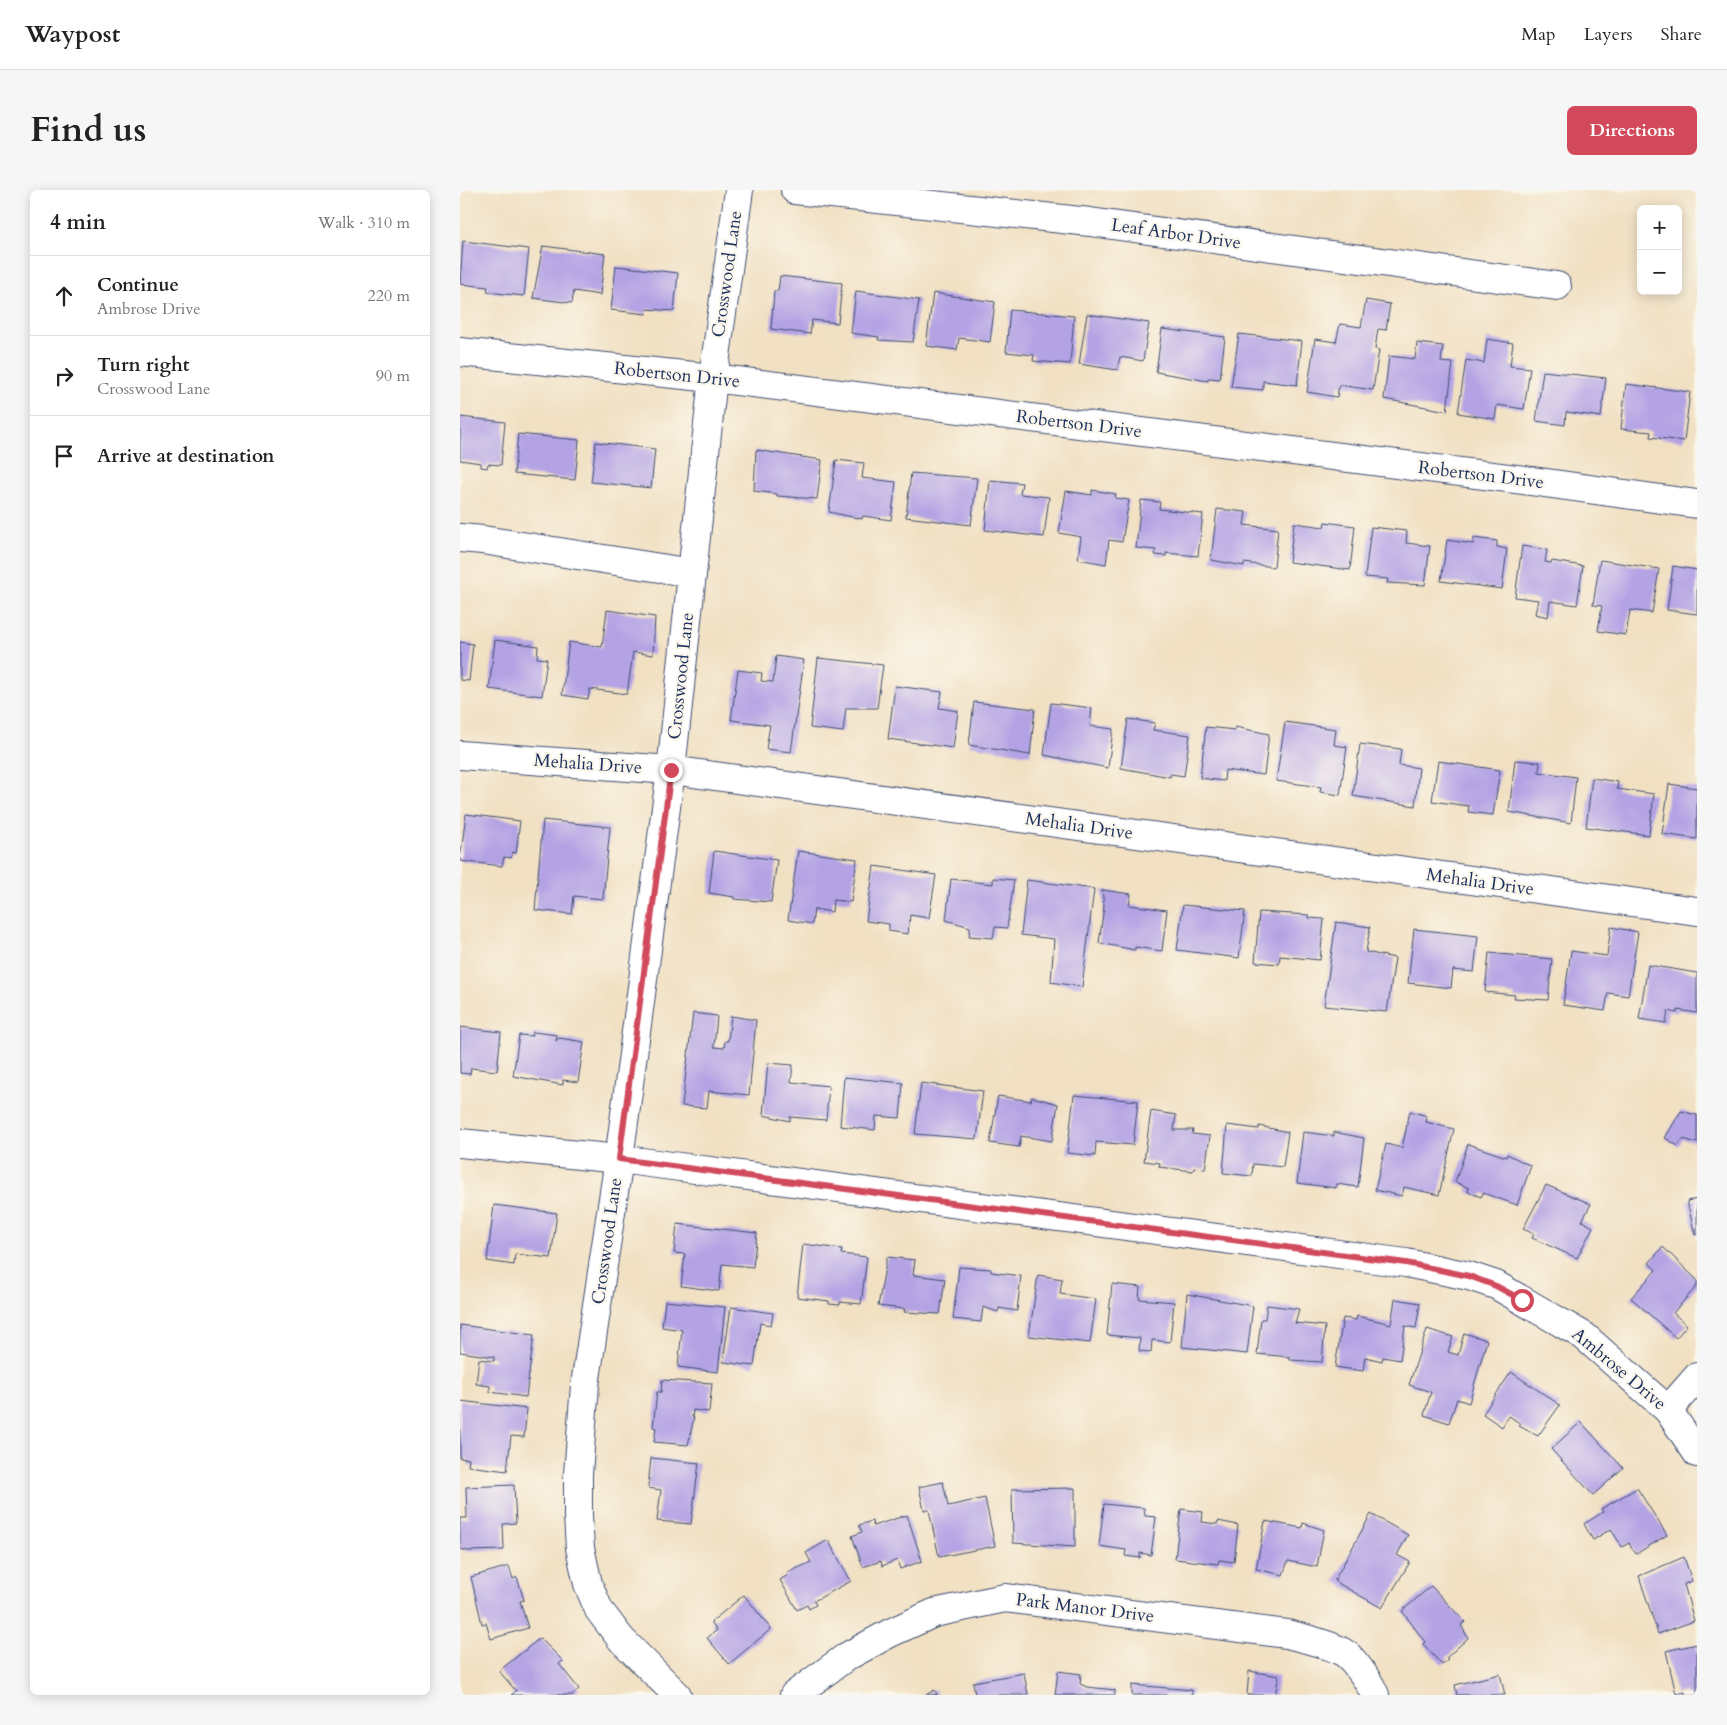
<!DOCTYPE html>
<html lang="en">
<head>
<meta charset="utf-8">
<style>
	:root { --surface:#fff; --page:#f6f6f6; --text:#222; --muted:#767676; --line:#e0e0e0; --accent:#d1495b }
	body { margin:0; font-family:Cardo,serif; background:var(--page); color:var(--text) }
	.controls { position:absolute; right:15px; top:15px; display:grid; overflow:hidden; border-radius:8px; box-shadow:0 2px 12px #0003 }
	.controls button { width:45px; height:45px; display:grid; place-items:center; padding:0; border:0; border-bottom:1px solid var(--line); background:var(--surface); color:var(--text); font:25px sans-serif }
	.stop { position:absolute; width:15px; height:15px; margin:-11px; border:4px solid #d1495b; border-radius:50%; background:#fff }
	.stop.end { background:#d1495b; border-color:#fff; box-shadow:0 1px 5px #0008 }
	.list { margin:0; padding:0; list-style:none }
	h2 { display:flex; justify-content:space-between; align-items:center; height:65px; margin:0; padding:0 20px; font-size:21px }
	h2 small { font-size:16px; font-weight:400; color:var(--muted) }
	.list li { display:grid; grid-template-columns:32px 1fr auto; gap:15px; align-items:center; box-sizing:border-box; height:80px; padding:0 20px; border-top:1px solid var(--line) }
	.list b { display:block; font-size:19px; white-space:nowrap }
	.list p { margin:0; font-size:16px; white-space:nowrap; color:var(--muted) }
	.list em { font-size:16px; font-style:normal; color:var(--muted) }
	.icon { flex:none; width:28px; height:28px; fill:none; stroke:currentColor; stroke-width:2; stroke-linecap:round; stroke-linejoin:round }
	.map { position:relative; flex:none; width:1237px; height:1505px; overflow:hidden; border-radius:8px }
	header { display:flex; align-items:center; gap:30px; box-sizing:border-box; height:70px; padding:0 25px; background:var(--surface); border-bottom:1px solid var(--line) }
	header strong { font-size:24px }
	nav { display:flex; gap:28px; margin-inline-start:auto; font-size:18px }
	.intro { display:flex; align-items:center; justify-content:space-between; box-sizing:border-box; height:120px; padding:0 30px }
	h1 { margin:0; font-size:35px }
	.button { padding:12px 22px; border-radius:8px; background:var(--accent); color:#fff; font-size:18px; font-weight:700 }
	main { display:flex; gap:30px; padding:0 30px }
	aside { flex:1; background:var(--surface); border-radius:8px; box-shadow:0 2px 12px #0003 }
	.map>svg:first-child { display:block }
</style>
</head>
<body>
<header>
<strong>Waypost</strong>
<nav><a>Map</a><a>Layers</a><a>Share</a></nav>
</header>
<div class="intro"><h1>Find us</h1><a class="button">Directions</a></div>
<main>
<aside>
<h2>4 min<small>Walk · 310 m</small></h2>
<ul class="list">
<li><svg class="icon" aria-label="ahead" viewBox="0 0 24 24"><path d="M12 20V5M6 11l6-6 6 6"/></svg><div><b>Continue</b><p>Ambrose Drive</p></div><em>220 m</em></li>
<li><svg class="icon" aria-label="right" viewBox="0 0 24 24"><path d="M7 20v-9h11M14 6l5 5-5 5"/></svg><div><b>Turn right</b><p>Crosswood Lane</p></div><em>90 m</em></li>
<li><svg class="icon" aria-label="arrive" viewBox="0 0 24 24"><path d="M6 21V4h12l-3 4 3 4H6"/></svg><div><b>Arrive at destination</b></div></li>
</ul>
</aside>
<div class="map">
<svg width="1237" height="1505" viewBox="0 0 1237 1505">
	<rect width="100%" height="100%" fill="#fbf7ec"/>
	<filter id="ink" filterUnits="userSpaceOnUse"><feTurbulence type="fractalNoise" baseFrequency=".02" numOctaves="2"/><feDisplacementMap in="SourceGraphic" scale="10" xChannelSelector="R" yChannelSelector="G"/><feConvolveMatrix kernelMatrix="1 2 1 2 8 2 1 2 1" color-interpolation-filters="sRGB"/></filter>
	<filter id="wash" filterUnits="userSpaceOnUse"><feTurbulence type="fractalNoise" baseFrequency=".0096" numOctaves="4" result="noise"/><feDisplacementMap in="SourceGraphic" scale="20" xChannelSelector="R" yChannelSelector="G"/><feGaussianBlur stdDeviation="1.12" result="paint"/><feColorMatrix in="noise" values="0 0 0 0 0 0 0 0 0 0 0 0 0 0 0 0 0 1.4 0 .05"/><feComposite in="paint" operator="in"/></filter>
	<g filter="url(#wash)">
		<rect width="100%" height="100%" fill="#f1e0c2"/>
		<g id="blocks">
			<!-- building -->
			<g fill="#b4a3e4">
				<path d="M3,51L69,59L64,106L27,102L28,97L0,94Z"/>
				<path d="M83,56L145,64L140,105L114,101L112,113L73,108Z"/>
				<path d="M156,76L218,83L214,121L187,119L186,124L151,120Z"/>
				<path d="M320,86L382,93L378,133L352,130L350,144L311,139L314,101H318Z"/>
				<path d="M396,101L459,110L453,152L418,150L419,147L391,143Z"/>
				<path d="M473,103L535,112L530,152L499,148L497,160L466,156Z"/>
				<path d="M906,110L930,114L926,140L918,139L915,159L919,160L913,200L879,195L877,207L847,202L855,149L876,152L880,134L901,137Z"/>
				<path d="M550,120L614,126L610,174L573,171L574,165L546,162Z"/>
				<path d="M627,124L689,133L683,171L660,167L657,180L619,174Z"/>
				<path d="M702,139L765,147L760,189L748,188V191L696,182Z"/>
				<path d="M779,144L842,151L837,195L803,191V200L771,197Z"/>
				<path d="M1027,149L1053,153L1050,176L1070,178L1064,219L1037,215L1035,229L998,223L1006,170L1024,173Z"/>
				<path d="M957,153L983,156L981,172L993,173L987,221L924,209L929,166L955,169Z"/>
				<path d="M1083,181L1146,188L1141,227L1106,222L1105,235L1076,231Z"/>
				<path d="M1166,194L1230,202L1224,251L1190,247L1191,242L1161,239Z"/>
				<path d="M0,227L45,232L41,275L28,274L27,278L21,277V273L0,270Z"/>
				<path d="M58,244L119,250L115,290L54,284Z"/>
				<path d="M136,252L195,259L191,298L131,292Z"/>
				<path d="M296,260L362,270L357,309L317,306V304L294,301Z"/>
				<path d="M376,270L404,273L402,288L436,292L431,330L403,326L402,329L369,322Z"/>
				<path d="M451,283L517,288L511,335L446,327Z"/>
				<path d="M530,290L562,293L560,304L589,307L584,347L525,340Z"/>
				<path d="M632,300L656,304L655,308L669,310L662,352L649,350L646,374L618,369L621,347L599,343L606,301L632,305Z"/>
				<path d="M681,310L700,312L699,319L743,324L738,366L706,363V366L695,365L696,360L676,358Z"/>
				<path d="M757,319L786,322L784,335L818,339L814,377L784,373V376L751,370Z"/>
				<path d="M865,332L895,336L890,380L829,372L834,333L864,337Z"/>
				<path d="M911,337L947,341L946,353L970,356L965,395L927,393L928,389L905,387Z"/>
				<path d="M1014,348L1037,351V357L1047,359L1042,399L981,391L987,350L1013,354Z"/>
				<path d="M1062,356L1087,360L1085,372L1091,373L1092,371L1123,376L1117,415L1090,411L1088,427L1075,424L1078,410L1055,407Z"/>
				<path d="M1140,370L1199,379L1192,423L1170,420L1166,445L1138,441L1142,416L1133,415Z"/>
				<path d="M1213,376L1237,380V424L1207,420Z"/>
				<path d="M147,420L195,427L193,465L173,462L167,504L130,499L128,509L102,505L109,452L142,457Z"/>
				<path d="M35,450L78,456L77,468L87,469L82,506L29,499Z"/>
				<path d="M0,452L13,454L9,491L0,490Z"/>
				<path d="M316,466L344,470L331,562L306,559L310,535L271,530L278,480L302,483L301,491L313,492Z"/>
				<path d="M358,468L423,475L417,518H386L383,542L350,538Z"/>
				<path d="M435,496L482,502L479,518L498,521L493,558L428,549Z"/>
				<path d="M514,512L575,519L570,565L509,555Z"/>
				<path d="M591,513L632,518L630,536L653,539L648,578L584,565Z"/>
				<path d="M668,529L695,533L693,540L730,545L724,586L711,584L710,587L661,578Z"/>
				<path d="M825,532L876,539L874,555L887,557L880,605L860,602L861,597L816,591Z"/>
				<path d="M746,537L775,540V537L809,544L804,585L765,580L764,591L740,588Z"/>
				<path d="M900,554L941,559L939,575L959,578L955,616L893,606Z"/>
				<path d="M1055,570L1080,572L1079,582L1116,587L1111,633L1049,622Z"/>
				<path d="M978,571L1040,580L1033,625L1008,622L1009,616L972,611Z"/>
				<path d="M1132,588L1158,592L1157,599L1194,604L1189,645L1126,637Z"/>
				<path d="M1209,594L1237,598V649L1202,644Z"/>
				<path d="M6,624L60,631L56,663L52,662L51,668L44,667L42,676L0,671Z"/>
				<path d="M83,630L150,637L143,709L114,706L112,724L75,720Z"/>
				<path d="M254,661L317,670L311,712L274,709V707L249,703Z"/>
				<path d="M338,661L397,669L391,712L373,710L372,722L354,719L352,734L328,730Z"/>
				<path d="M414,676L476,685L469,728L450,725L448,744L429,741V734L406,731Z"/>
				<path d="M533,688L554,690L547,738L535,737L533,748L509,746L510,737L486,730L491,689L533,694Z"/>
				<path d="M567,690L634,699L622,797L591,792L594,749L561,745Z"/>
				<path d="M642,700L671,704L669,715L707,720L702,761L675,757V760L639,753L644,716Z"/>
				<path d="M723,715L785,721L779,768L717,760Z"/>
				<path d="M799,722L849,725V728L864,729L860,770L820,766L819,774L795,772Z"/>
				<path d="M876,732L910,737L906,762L935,768L927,822L864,816Z"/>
				<path d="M1151,737L1178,742L1168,806L1148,803L1145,821L1103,815L1111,761L1147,766Z"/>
				<path d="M954,739L1018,746L1014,782L993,780L991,798L948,793Z"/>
				<path d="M1029,763L1092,769L1088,810L1054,808L1055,805L1025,802Z"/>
				<path d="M1188,775L1237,783V823L1218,820L1217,823L1208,821L1206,833L1179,829Z"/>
				<path d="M233,823L257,826L254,857L264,858L265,851H268L271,826L296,830L289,905L249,901L247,918L222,916Z"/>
				<path d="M0,837L41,842L37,881L11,878L10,884L0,883Z"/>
				<path d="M73,842L97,845L96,851L99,848L124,852L118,892L103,890V895L53,886L59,845L72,846Z"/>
				<path d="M308,873L333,875L331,892L369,896L366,930L330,927V931L303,925Z"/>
				<path d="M384,887L443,893L440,928L416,926L415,940L380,936Z"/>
				<path d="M461,893L523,901L517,949L455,944Z"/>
				<path d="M614,905L678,911L673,955L636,952L635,966L607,963Z"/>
				<path d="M538,906L571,911L572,907L598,914L592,951L561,946L559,957L530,953Z"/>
				<path d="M691,921L716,925L714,940H733L732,944L750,946L745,979L734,978L733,981L699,977L700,973L684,971Z"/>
				<path d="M950,921L967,926L966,932L994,939L979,1005L944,997L942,1006L915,1000L926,954L942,958Z"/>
				<path d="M1221,921L1237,925V953L1223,949L1218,956L1205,948Z"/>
				<path d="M767,935L799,939V936L828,942L823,977L793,974L792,986L763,983Z"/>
				<path d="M843,942L874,946V942L904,948L898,997L876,994V998L837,993Z"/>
				<path d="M1008,954L1046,967L1047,964L1071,976L1057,1015L1023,1003L1021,1007L1008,1002L1009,998L995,992Z"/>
				<path d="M1086,995L1131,1014L1122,1031L1133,1037L1117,1068L1072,1048L1074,1044L1063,1039Z"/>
				<path d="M1237,1009V1044L1235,1045L1227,1011Z"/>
				<path d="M34,1015L97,1023L91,1068L55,1064L54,1075L27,1071Z"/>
				<path d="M217,1034L297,1043L293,1077L262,1074L259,1101L221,1096L225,1064L214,1063Z"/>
				<path d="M343,1054L382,1059L381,1064L407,1067L401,1114L380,1112V1115L369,1114V1111L337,1107Z"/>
				<path d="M1203,1057L1237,1090V1096L1213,1123L1227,1135L1216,1148L1171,1108L1196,1080L1189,1073Z"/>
				<path d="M427,1067L455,1070L453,1085L485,1089L480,1124L444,1122L445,1119L418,1116Z"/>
				<path d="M499,1077L531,1079V1082L561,1086L557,1121L539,1118L538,1122L523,1117L521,1132L493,1129Z"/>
				<path d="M578,1085L602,1089L600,1104L636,1109L630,1153L569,1146Z"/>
				<path d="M652,1094L680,1097L679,1109L714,1112L710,1152L692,1150L691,1162L679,1161L680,1148L647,1145Z"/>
				<path d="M727,1104L793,1116L787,1164L722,1157Z"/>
				<path d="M935,1109L960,1113L956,1138L945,1136L940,1170L923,1167L922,1171L905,1167L903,1181L875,1177L883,1128L896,1130L897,1126L931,1134Z"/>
				<path d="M205,1111L265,1117L258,1182L218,1177L222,1140L202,1137Z"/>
				<path d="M807,1115L839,1119L835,1133L865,1136L862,1172L830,1170V1167L797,1164L801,1129H805Z"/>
				<path d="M271,1117L313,1123L311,1135L300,1133L294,1176L263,1172Z"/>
				<path d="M0,1135L74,1145L66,1207L30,1202V1196L16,1194L19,1169L34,1171V1167L0,1162Z"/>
				<path d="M967,1139L993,1147L988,1162L998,1165L1004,1143L1027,1150L1009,1213L997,1209L989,1233L964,1225L971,1202L949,1195Z"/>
				<path d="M1051,1182L1100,1215L1078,1246L1059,1236L1061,1234L1049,1226L1042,1237L1023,1224Z"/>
				<path d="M202,1190L252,1193L249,1222L233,1220L232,1227H234L228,1255L194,1252L196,1238L193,1237L197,1202H201Z"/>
				<path d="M0,1211L67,1219L64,1247L51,1246L47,1281L8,1276L9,1269L0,1268Z"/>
				<path d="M1121,1232L1163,1278L1133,1305L1091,1259Z"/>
				<path d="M191,1268L239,1273L231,1334L197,1331L201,1300L188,1298Z"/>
				<path d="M483,1292L488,1316L525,1308L535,1356L479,1367L469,1320H464L459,1297Z"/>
				<path d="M54,1295L56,1333L43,1334L44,1360L8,1361L0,1359V1328H7L6,1297Z"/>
				<path d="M615,1298V1357L553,1353L552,1299Z"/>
				<path d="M1177,1298L1207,1345L1176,1364L1169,1353L1162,1357L1151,1339L1133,1350L1124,1334L1143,1322L1141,1319Z"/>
				<path d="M644,1314L684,1318L685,1326L696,1327L691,1365L680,1363V1368L665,1366L666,1360L639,1356Z"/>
				<path d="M721,1319L743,1322L742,1332L757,1334L758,1331L778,1335L774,1372L759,1370L758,1374L715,1369Z"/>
				<path d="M911,1324L948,1345L937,1365L950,1372L922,1418L874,1391Z"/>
				<path d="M447,1325L462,1371L440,1379L437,1370L422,1376L421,1371L403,1377L392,1346L402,1342L399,1335L412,1331L413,1336Z"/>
				<path d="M805,1331L842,1338L843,1333L864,1340L857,1377L828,1371L823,1385L796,1379Z"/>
				<path d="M368,1350L391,1391L354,1411L356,1415L349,1419L347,1415L337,1420L320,1390L328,1385L327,1383L351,1372L346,1363Z"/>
				<path d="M1224,1367L1232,1391L1224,1394L1234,1431L1198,1444L1179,1386Z"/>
				<path d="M49,1376L53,1389L57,1387L64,1410L60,1411L68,1438L31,1449L26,1433L22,1434L11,1387Z"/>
				<path d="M971,1396L1005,1432L1001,1435L1008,1448L986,1468L988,1470L982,1475L963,1454L965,1452L942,1421Z"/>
				<path d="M284,1405L311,1439L269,1474L247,1448L257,1440L251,1432Z"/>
				<path d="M80,1448L103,1471L99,1474L119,1499L112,1505H51L56,1501L39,1481Z"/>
				<path d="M1237,1454V1505H1225V1502L1216,1504L1206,1461Z"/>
				<path d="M598,1481L621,1484L620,1494L627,1497L655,1500V1505H595Z"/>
				<path d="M789,1481L819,1486L815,1505H787Z"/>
				<path d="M564,1483L568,1505H515L513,1492Z"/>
				<path d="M1040,1484L1045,1505H997L995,1495Z"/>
				<path d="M672,1495L732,1500V1505H672Z"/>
				<path d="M475,1500L477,1505H465Z"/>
			</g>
		</g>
	</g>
	<g filter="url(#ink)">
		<use href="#blocks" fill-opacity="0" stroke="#3b4a6d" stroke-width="1"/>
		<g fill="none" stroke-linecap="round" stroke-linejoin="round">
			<!-- minor casing -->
			<g stroke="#3b4a6d" stroke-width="30">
				<g id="minor">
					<path d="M335,0L630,32L1097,96"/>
					<path d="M0,162L253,188L1064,290L1237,314"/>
					<path d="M0,348L23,350L232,383"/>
					<path d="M0,565L211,580L1237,721"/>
					<path d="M0,953L159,969L946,1073L1009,1086L1036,1095L1124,1146L1208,1220L1237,1263"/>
					<path d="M1208,1220L1237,1187"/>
					<path d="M217,1505L161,1449L139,1420L128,1394L120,1358L118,1326V1284L125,1195L159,969L211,580L253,188L279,0"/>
					<path d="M334,1505L386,1467L430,1443L474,1423L545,1408L827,1444C843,1448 873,1455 886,1464C896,1472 910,1493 915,1505"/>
				</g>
			</g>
			<!-- minor -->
			<use href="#minor" stroke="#fff" stroke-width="28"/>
		</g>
	</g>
	<g fill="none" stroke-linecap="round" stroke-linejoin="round" filter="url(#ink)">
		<!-- route -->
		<path stroke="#d1495b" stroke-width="6" d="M211,580L159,969L946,1073L1009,1086L1036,1096L1062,1110"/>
	</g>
	<g text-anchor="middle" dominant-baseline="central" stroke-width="4.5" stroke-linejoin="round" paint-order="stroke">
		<!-- street labels -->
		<g font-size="18" fill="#1b2f5e" stroke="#fbf7ec">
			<text transform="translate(716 44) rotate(8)">Leaf Arbor Drive</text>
			<text transform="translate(267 84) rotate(-82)">Crosswood Lane</text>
			<text transform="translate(217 185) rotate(6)">Robertson Drive</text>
			<text transform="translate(619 234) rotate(7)">Robertson Drive</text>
			<text transform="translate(1021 285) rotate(7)">Robertson Drive</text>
			<text transform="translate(221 486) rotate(-84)">Crosswood Lane</text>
			<text transform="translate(128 574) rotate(4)">Mehalia Drive</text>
			<text transform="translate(619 636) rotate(8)">Mehalia Drive</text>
			<text transform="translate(1020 692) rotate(8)">Mehalia Drive</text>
			<text transform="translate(147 1051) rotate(-82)">Crosswood Lane</text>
			<text transform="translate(1159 1179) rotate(40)">Ambrose Drive</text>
			<text transform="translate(625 1418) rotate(7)">Park Manor Drive</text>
		</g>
	</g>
</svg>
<div class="controls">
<button>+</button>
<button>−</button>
</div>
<div class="stop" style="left:1062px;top:1110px"></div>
<div class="stop end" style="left:211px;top:580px"></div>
</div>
</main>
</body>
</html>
